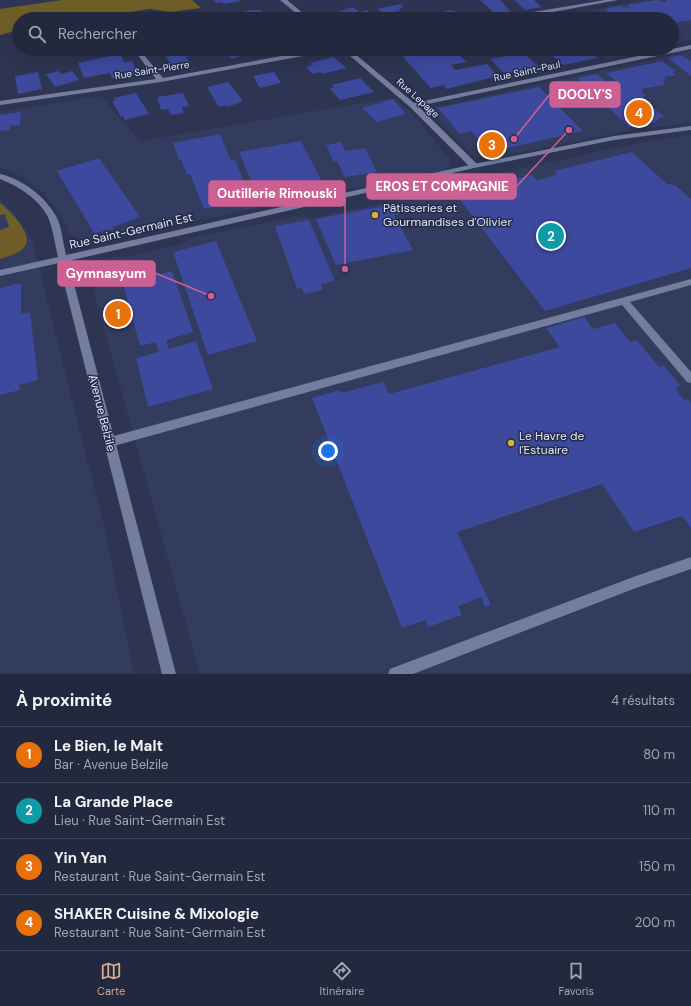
<!DOCTYPE html>
<html lang="fr">
<head>
<meta charset="utf-8">
<style>
	:root { --surface:#22283e; --page:#2a3045; --text:#f1f3f6; --muted:#a2a6b0; --line:#3f4458; --accent:#d6ab8b }
	body { margin:0; font-family:"DM Sans",sans-serif; background:var(--page); color:var(--text) }
	.you { position:absolute; left:328px; top:451px; width:14px; height:14px; margin:-10px; border:3px solid #fff; border-radius:50%; background:#1a73e8; box-shadow:0 0 0 6px #1a73e833 }
	.badge { display:grid; place-items:center; width:26px; height:26px; border-radius:50%; background:var(--accent); color:#fff; font-size:13px; font-weight:700 }
	.pin { position:absolute; translate:-50% -50%; border:2px solid #fff; box-shadow:0 1px 4px #0006 }
	.list { margin:0; padding:0; list-style:none }
	h2 { display:flex; justify-content:space-between; align-items:center; height:52px; margin:0; padding:0 16px; font-size:17px }
	h2 small { font-size:13px; font-weight:400; color:var(--muted) }
	.list li { display:grid; grid-template-columns:26px 1fr auto; gap:12px; align-items:center; box-sizing:border-box; height:56px; padding:0 16px; border-top:1px solid var(--line) }
	.list b { display:block; font-size:15px; white-space:nowrap }
	.list p { margin:0; font-size:13px; white-space:nowrap; color:var(--muted) }
	.list em { font-size:13px; font-style:normal; color:var(--muted) }
	.icon { flex:none; width:22px; height:22px; fill:none; stroke:currentColor; stroke-width:2; stroke-linecap:round; stroke-linejoin:round }
	.map { position:relative; flex:none; width:691px; height:674px; overflow:hidden }
	.search { position:absolute; background:var(--surface); box-shadow:0 4px 16px #0002; left:12px; right:12px; top:12px; height:44px; display:flex; align-items:center; gap:10px; box-sizing:border-box; padding:0 14px; border-radius:22px; color:var(--muted); font-size:15px }
	.sheet { height:276px; background:var(--surface) }
	nav { display:flex; justify-content:space-around; align-items:center; box-sizing:border-box; height:56px; border-top:1px solid var(--line); background:var(--surface); font-size:11px; color:var(--muted) }
	nav a { display:grid; justify-items:center; gap:2px }
	nav .on { color:var(--accent) }
	.map>svg:first-child { display:block }
</style>
</head>
<body>
<div class="map">
<svg width="691" height="674" viewBox="0 0 691 674">
	<rect width="100%" height="100%" fill="#2e3552"/>
	<!-- built -->
	<g fill="#333b5f">
		<path d="M643,0H691V40L672,44V19H603L592,10Z"/>
		<path d="M594,49H651L607,59Z"/>
		<path d="M691,51V122L621,132L487,159L472,155L428,109Z"/>
		<path d="M101,96L140,141L393,98L411,112L447,156L451,164L446,171L425,176L318,195L90,243L81,241L69,232L61,215L43,192L19,175L0,167V112Z"/>
		<path d="M691,135V674H200L95,296L90,277L91,268L99,260L114,257L131,256L177,245L195,237L299,216L311,218L424,195L439,186L648,141Z"/>
		<path d="M0,200L12,210L32,240L105,530L134,674H0Z"/>
	</g>
	<!-- green -->
	<g fill="#6f5f27">
		<path d="M62,0H192L201,8L171,12L150,9L83,19H19V30L0,35V9Z"/>
		<path d="M0,203C9,210 34,234 25,246C20,254 8,256 0,259V230L9,227L5,214L0,215Z"/>
	</g>
	<!-- building -->
	<g fill="#3d499d">
		<path d="M214,0H240V1L224,4L222,2L216,3Z"/>
		<path d="M480,0H500L512,13L495,14Z"/>
		<path d="M514,0H534L542,7L525,10Z"/>
		<path d="M656,0L664,2L667,1L666,0H691V20L673,23L672,19L666,18L617,19L604,9L620,6L630,8L627,5Z"/>
		<path d="M400,4L404,7L399,8L401,10L386,15L377,9Z"/>
		<path d="M353,7L359,12L367,10L376,17L368,19L357,17L334,19L329,15Z"/>
		<path d="M251,10H260L270,18L230,19L227,16Z"/>
		<path d="M449,10L459,12L466,19H445L440,13Z"/>
		<path d="M572,14L581,18L586,19L560,18Z"/>
		<path d="M177,49H204L206,53L186,57L190,63L172,67L164,53L178,50Z"/>
		<path d="M221,49H252L255,51L232,59Z"/>
		<path d="M396,49H477L466,52L469,54L460,56L467,62L451,65L455,70L487,64L498,76L446,89L444,85L431,88Z"/>
		<path d="M545,49H588L598,58L563,65Z"/>
		<path d="M524,53L539,67L505,74L490,59Z"/>
		<path d="M120,54L124,62L132,61L138,73L121,78H112L110,73L84,78L78,63Z"/>
		<path d="M680,55L691,61V76L668,58Z"/>
		<path d="M333,57L347,68L322,74L320,72L313,74L306,67L313,65L310,63Z"/>
		<path d="M662,61L676,71L672,72L676,75L665,77L664,85L642,89L641,92L646,96L642,97L664,117L659,118L656,122L629,127L578,78L597,74L615,89L623,87L606,73Z"/>
		<path d="M58,71L61,74L72,71L79,80L55,87L46,74Z"/>
		<path d="M38,72L42,89L18,94L15,76Z"/>
		<path d="M274,72L281,83L260,88L253,76Z"/>
		<path d="M360,78L374,92L340,100L330,89L334,87L332,85Z"/>
		<path d="M228,82L243,101L228,107L227,105L219,107L207,87Z"/>
		<path d="M539,87L583,131L503,149L500,151L489,152L480,148L478,145L479,140L471,131L460,134L438,108Z"/>
		<path d="M136,93L149,114L125,120L123,116L121,117L112,101L115,100L114,98Z"/>
		<path d="M183,93L189,106L182,107L184,113L171,115L168,109L161,110L157,97Z"/>
		<path d="M393,99L406,114L377,122L362,108Z"/>
		<path d="M21,112L20,125L10,126V130L0,131V115Z"/>
		<path d="M220,134L231,161L235,160L251,199L204,209L190,174L187,175L181,159L179,160L173,143Z"/>
		<path d="M301,141L322,182L280,193L279,191L257,195L239,152Z"/>
		<path d="M341,142L345,151L365,148L377,172L345,177L337,161L334,162L326,145Z"/>
		<path d="M632,152L667,184L675,185L691,199V268L545,311L455,193L532,175L537,180L557,175L554,171Z"/>
		<path d="M99,158L140,217L112,227L114,229L94,233L57,171Z"/>
		<path d="M394,204L400,214L394,215L413,250L336,265L316,219Z"/>
		<path d="M309,220L335,281L321,284L323,290L304,294L302,288L297,289L275,226Z"/>
		<path d="M216,241L257,341L208,355L173,252Z"/>
		<path d="M172,271L193,332L166,340L169,349L196,341L213,389L148,407L136,358L159,352L156,342L140,346L123,284Z"/>
		<path d="M21,283V314L30,312L38,380L19,385L20,390L0,395V288Z"/>
		<path d="M584,317L593,329L615,323L630,342L637,340L659,367L664,366L681,386L675,388L684,400L688,399L691,403V528L682,516L634,532L602,484L457,532L491,605L485,607L481,597L458,606L462,615L428,627L426,620L402,628L312,398L340,390L341,393L383,382L389,394L560,347L546,328Z"/>
	</g>
	<g fill="none" stroke-linecap="round" stroke-linejoin="round">
		<!-- service -->
		<g fill="#747d9e" fill-rule="evenodd">
			<path d="M691,279V285L630,302L691,372V383L687,382L622,305L110,447L106,445L104,442L106,439L110,437Z"/>
			<path d="M691,557V569L636,588L413,674H388L390,669L395,667L636,576Z"/>
		</g>
		<!-- minor -->
		<g fill="#747d9e" fill-rule="evenodd">
			<path d="M280,0H287L310,19H303Z"/>
			<path d="M605,0H618L515,19H501L504,17Z"/>
			<path d="M691,45V49L418,106L477,164L478,166L474,168H471L410,107L342,49H349L414,103Z"/>
			<path d="M133,49H139L163,78L319,49H333L330,51L161,82L0,105V101L156,79Z"/>
		</g>
		<!-- tertiary -->
		<path fill="#747d9e" fill-rule="evenodd" d="M691,126V130L614,140L474,168L68,261L176,674H162L59,263L0,276V270L58,257C55,244 53,229 48,217C39,199 18,186 0,179V174C22,179 45,196 56,216C62,227 63,243 66,255L474,164L614,136Z"/>
	</g>
	<!-- markers -->
	<g fill="#d6b534" stroke="#242b47" stroke-width="1.5">
		<circle cx="375" cy="215" r="4"/>
		<circle cx="511" cy="443" r="4"/>
	</g>
	<g text-anchor="middle" dominant-baseline="central" stroke-width="3" stroke-linejoin="round" paint-order="stroke">
		<!-- far-street labels -->
		<g font-size="10" fill="#e1e7f9" stroke="#242b47">
			<text transform="translate(152 70) rotate(-9)">Rue Saint-Pierre</text>
			<text transform="translate(527 71) rotate(-12)">Rue Saint-Paul</text>
			<text transform="translate(418 98) rotate(42)">Rue Lepage</text>
		</g>
		<!-- poi labels -->
		<g font-size="12" fill="#e1e7f9" stroke="#242b47" text-anchor="start">
			<text x="383" y="208">Pâtisseries et<tspan x="383" dy="14">Gourmandises d'Olivier</tspan></text>
			<text x="519" y="436">Le Havre de<tspan x="519" dy="14">l'Estuaire</tspan></text>
		</g>
		<!-- street labels -->
		<g font-size="12" fill="#e1e7f9" stroke="#242b47">
			<text transform="translate(131 231) rotate(-13)">Rue Saint-Germain Est</text>
			<text transform="translate(102 413) rotate(76)">Avenue Belzile</text>
		</g>
	</g>
	<!-- callouts -->
	<path fill="none" stroke="#cd6092" stroke-width="1.5" d="M514 139L550 94M569 130L516 187M345 269L345 194M211 296L155 273"/>
	<g fill="#cd6092" stroke="#242b47" stroke-width="1.5">
		<circle cx="514" cy="139" r="4"/>
		<circle cx="569" cy="130" r="4"/>
		<circle cx="345" cy="269" r="4"/>
		<circle cx="211" cy="296" r="4"/>
	</g>
	<g fill="#cd6092" stroke="#cd6092" stroke-width="1.5">
		<rect x="550" y="82" width="70" height="25" rx="4"/>
		<rect x="367" y="174" width="149" height="25" rx="4"/>
		<rect x="209" y="181" width="136" height="25" rx="4"/>
		<rect x="58" y="261" width="97" height="25" rx="4"/>
	</g>
	<g font-size="13" text-anchor="middle" font-weight="bold" fill="#fff">
		<text x="585" y="99">DOOLY'S</text>
		<text x="442" y="191">EROS ET COMPAGNIE</text>
		<text x="277" y="198">Outillerie Rimouski</text>
		<text x="106" y="278">Gymnasyum</text>
	</g>
</svg>
<div class="you"></div>
<div class="pin badge" style="left:118px;top:314px;background:#e8710a">1</div>
<div class="pin badge" style="left:551px;top:236px;background:#0f9aa8">2</div>
<div class="pin badge" style="left:492px;top:145px;background:#e8710a">3</div>
<div class="pin badge" style="left:639px;top:113px;background:#e8710a">4</div>
<div class="search"><svg class="icon" aria-label="search" viewBox="0 0 24 24"><circle cx="10" cy="10" r="6"/><path d="M15 15l6 6"/></svg>Rechercher</div>
</div>
<section class="sheet">
<h2>À proximité<small>4 résultats</small></h2>
<ul class="list">
<li><span class="badge" style="background:#e8710a">1</span><div><b>Le Bien, le Malt</b><p>Bar · Avenue Belzile</p></div><em>80 m</em></li>
<li><span class="badge" style="background:#0f9aa8">2</span><div><b>La Grande Place</b><p>Lieu · Rue Saint-Germain Est</p></div><em>110 m</em></li>
<li><span class="badge" style="background:#e8710a">3</span><div><b>Yin Yan</b><p>Restaurant · Rue Saint-Germain Est</p></div><em>150 m</em></li>
<li><span class="badge" style="background:#e8710a">4</span><div><b>SHAKER Cuisine &amp; Mixologie</b><p>Restaurant · Rue Saint-Germain Est</p></div><em>200 m</em></li>
</ul>
</section>
<nav>
<a class="on"><svg class="icon" aria-label="map" viewBox="0 0 24 24"><path d="M3 6l6-2 6 2 6-2v14l-6 2-6-2-6 2zM9 4v14M15 6v14"/></svg>Carte</a>
<a><svg class="icon" aria-label="directions" viewBox="0 0 24 24"><path d="M12 3l9 9-9 9-9-9zM9 14v-3h6M13 9l2 2-2 2"/></svg>Itinéraire</a>
<a><svg class="icon" aria-label="saved" viewBox="0 0 24 24"><path d="M7 4h10v16l-5-4-5 4z"/></svg>Favoris</a>
</nav>
</body>
</html>
